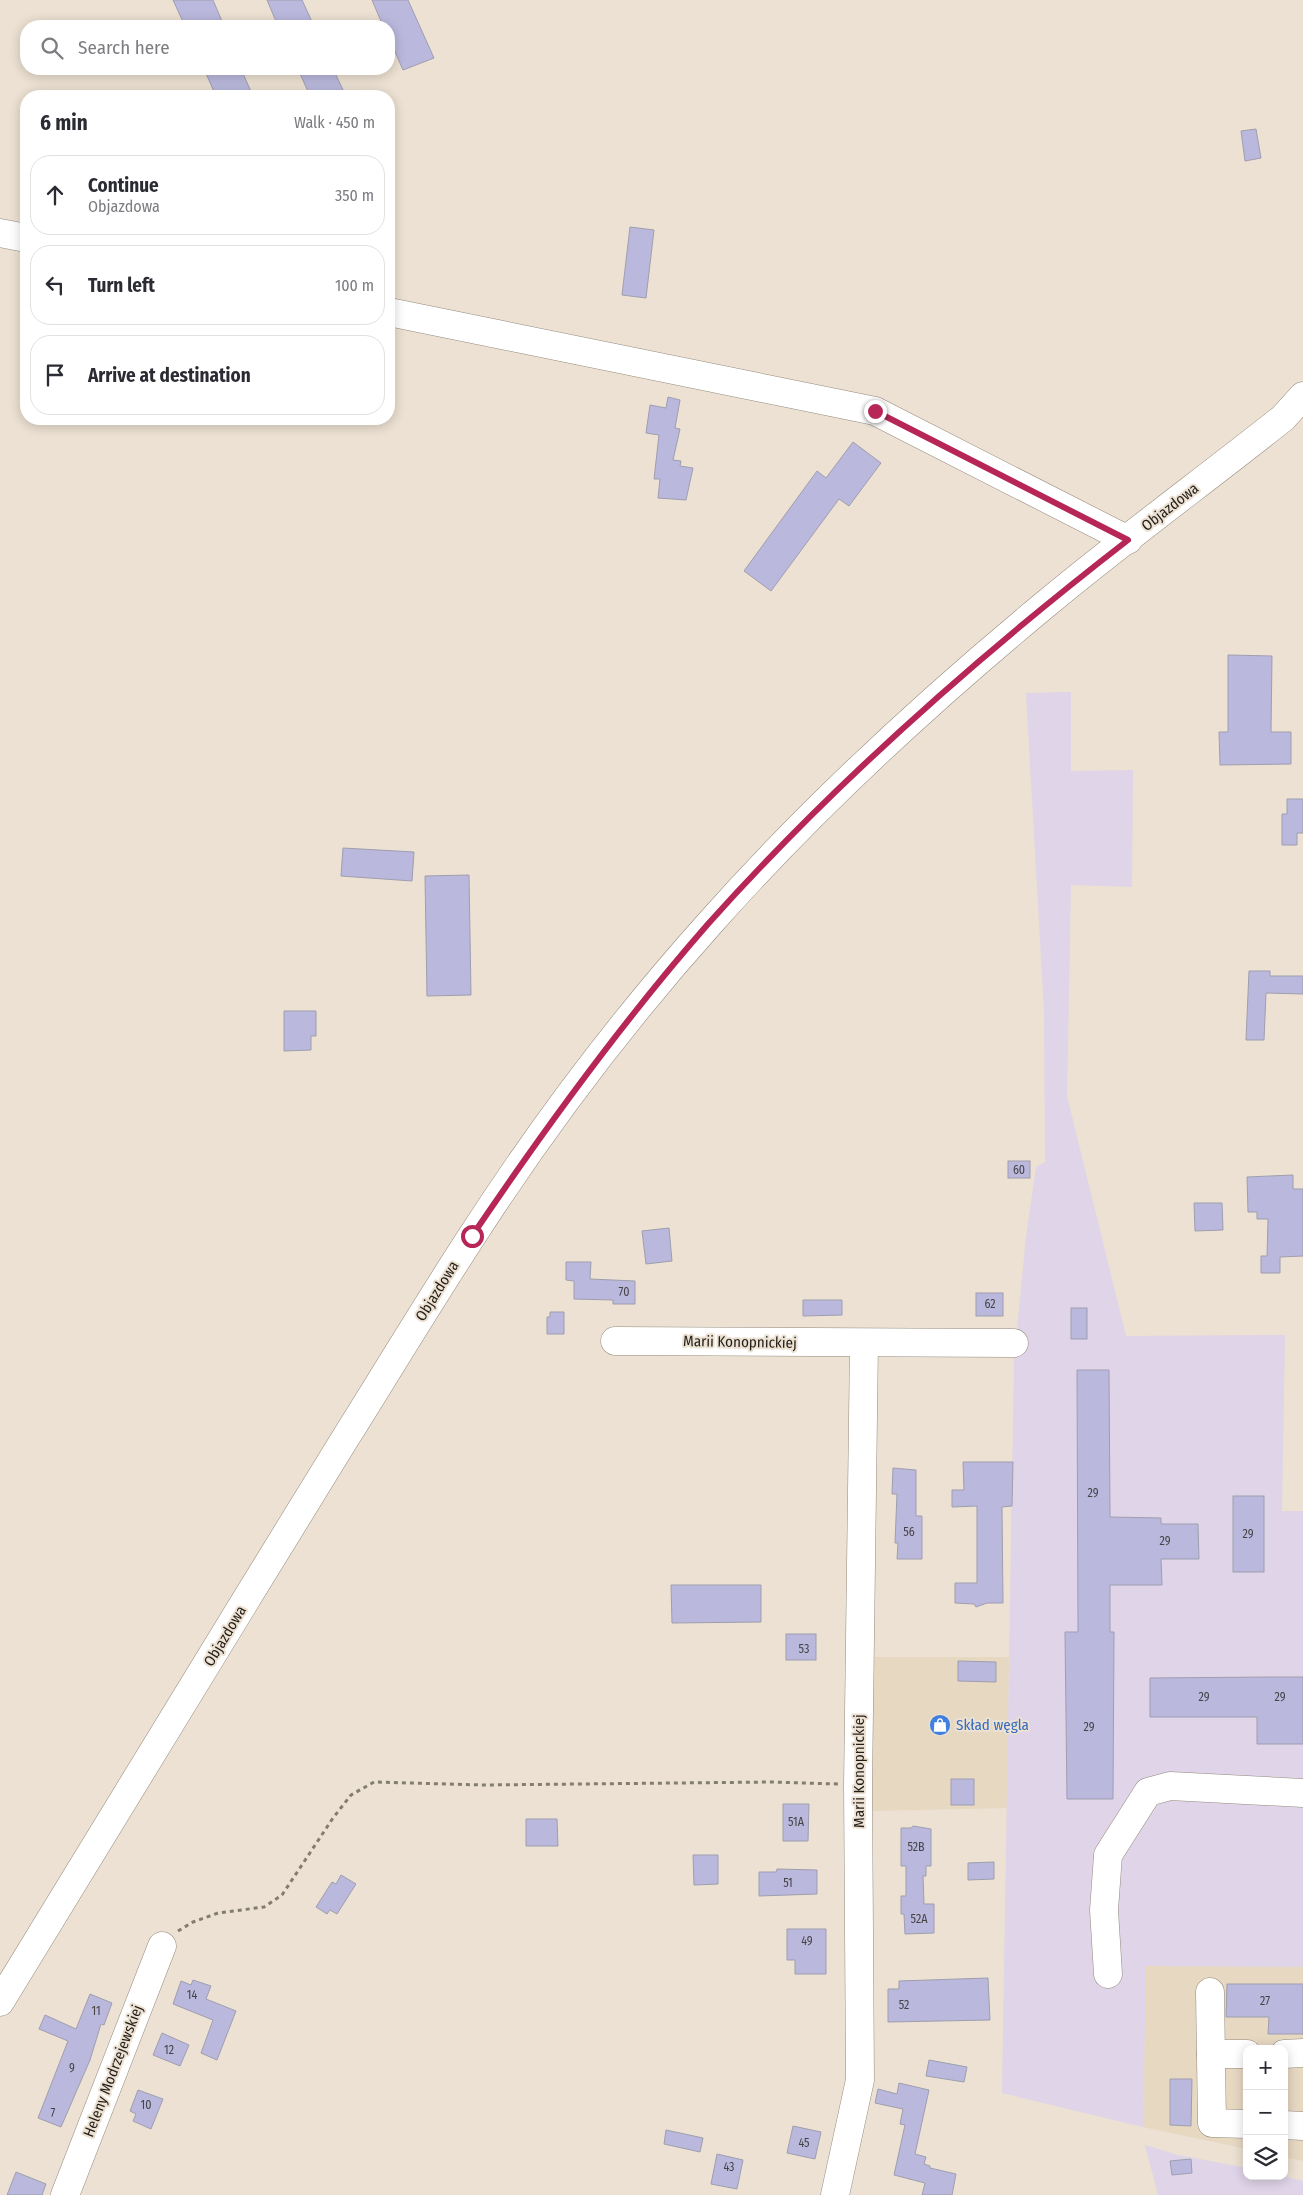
<!DOCTYPE html>
<html lang="en">
<head>
<meta charset="utf-8">
<style>
	:root { --surface:#fff; --page:#f2f2f3; --text:#2b2b33; --muted:#7c7c81; --line:#e1e1e2 }
	body { margin:0; font-family:"Fira Sans Condensed",sans-serif; background:var(--page); color:var(--text) }
	.controls { position:absolute; right:15px; bottom:15px; display:grid; overflow:hidden; border-radius:10px; box-shadow:0 2px 12px #0003 }
	.controls button { width:45px; height:45px; display:grid; place-items:center; padding:0; border:0; border-bottom:1px solid var(--line); background:var(--surface); color:var(--text); font:25px sans-serif }
	.stop { position:absolute; width:15px; height:15px; margin:-11px; border:4px solid #b62758; border-radius:50%; background:#fff }
	.stop.end { background:#b62758; border-color:#fff; box-shadow:0 1px 5px #0008 }
	.list { margin:0; padding:0; list-style:none }
	h2 { display:flex; justify-content:space-between; align-items:center; height:65px; margin:0; padding:0 20px; font-size:21px }
	h2 small { font-size:16px; font-weight:400; color:var(--muted) }
	.list li { display:grid; grid-template-columns:32px 1fr auto; gap:15px; align-items:center; box-sizing:border-box; height:80px; margin:0 10px 10px; padding:0 10px; border:1px solid var(--line); border-radius:20px }
	.list b { display:block; font-size:19px; white-space:nowrap }
	.list p { margin:0; font-size:16px; white-space:nowrap; color:var(--muted) }
	.list em { font-size:16px; font-style:normal; color:var(--muted) }
	.icon { flex:none; width:28px; height:28px; fill:none; stroke:currentColor; stroke-width:2; stroke-linecap:round; stroke-linejoin:round }
	.map { position:relative; flex:none; width:1303px; height:2195px; overflow:hidden }
	.search { position:absolute; background:var(--surface); box-shadow:0 2px 12px #0003; left:20px; top:20px; width:375px; height:55px; display:flex; align-items:center; gap:12px; box-sizing:border-box; padding:0 18px; border-radius:20px; color:var(--muted); font-size:19px }
	.panel { position:absolute; background:var(--surface); box-shadow:0 2px 12px #0003; left:20px; top:90px; width:375px; height:335px; border-radius:20px }
	.map>svg:first-child { display:block }
</style>
</head>
<body>
<div class="map">
<svg width="1303" height="2195" viewBox="0 0 1303 2195">
	<rect width="100%" height="100%" fill="#ece1d2"/>
	<!-- built -->
	<g fill="#e7d8c2">
		<path d="M873,1657H1009L1007,1808L871,1811Z"/>
		<path d="M1146,1966L1303,1967V2161L1284,2157V2049H1247V2149L1143,2127Z"/>
	</g>
	<!-- industrial -->
	<g fill="#dfd4e8">
		<path d="M1071,692V771L1133,770L1132,887L1071,885L1067,1096L1126,1336L1285,1335L1282,1511H1303V1967L1146,1966L1143,2127L1002,2093L1014,1361L1026,1237L1036,1167L1045,1162L1044,1011L1026,693Z"/>
		<path d="M1145,2145L1178,2155L1247,2168V2176H1283L1303,2181V2195H1158Z"/>
	</g>
	<!-- building -->
	<g fill="#bab8dc" stroke="#9f9eaf">
		<path d="M173,0H213L224,26H185Z"/>
		<path d="M267,0H302L314,26H278Z"/>
		<path d="M372,0H408L434,58L403,70L389,38V26H383Z"/>
		<path d="M204,69H241L253,96H216Z"/>
		<path d="M298,69H333L346,96H310Z"/>
		<path d="M1256,129L1261,158L1245,161L1241,131Z"/>
		<path d="M630,227L654,230L646,298L622,295Z"/>
		<path d="M668,397L680,400L675,428L680,429L673,460L681,461L680,466L693,468L686,500L658,498L660,479H654L659,435L646,433L650,405L666,408Z"/>
		<path d="M853,442L881,463L849,506L839,499L771,591L744,571L817,471L826,478Z"/>
		<path d="M1228,655L1272,656L1271,732H1291V764L1220,765L1219,732H1228Z"/>
		<path d="M1287,799H1303V833H1297V845H1282V814H1287Z"/>
		<path d="M343,848L414,852L412,881L341,876Z"/>
		<path d="M469,875L471,995L427,996L425,876Z"/>
		<path d="M1249,971H1270V976H1303V994L1266,993L1264,1040H1246Z"/>
		<path d="M284,1011H316V1036H311V1050L284,1051Z"/>
		<rect x="1008" y="1161" width="22" height="17"/>
		<path d="M1293,1175V1189H1303V1256L1280,1257V1273H1261V1256H1267L1268,1219H1257V1212H1248L1247,1177Z"/>
		<path d="M1194,1203H1222L1223,1230L1195,1231Z"/>
		<path d="M669,1228L672,1261L646,1264L642,1231Z"/>
		<path d="M566,1262H591L590,1279L635,1281V1304H613V1300L574,1299V1281L566,1280Z"/>
		<rect x="976" y="1293" width="27" height="23"/>
		<path d="M803,1300H842V1315L803,1316Z"/>
		<rect x="1071" y="1308" width="16" height="31"/>
		<path d="M550,1312H564V1334H547V1317H550Z"/>
		<path d="M1077,1370H1109L1110,1517L1161,1518V1524H1198L1199,1559H1161L1162,1585H1110V1632H1114L1113,1799H1067L1065,1632H1078Z"/>
		<path d="M963,1462H1013L1012,1506L1002,1507L1003,1603H987L976,1607L974,1604L955,1603V1583H977V1506L952,1507V1490H964Z"/>
		<path d="M893,1468L916,1470V1516H922V1559H897L898,1543H895L897,1494H892Z"/>
		<rect x="1233" y="1496" width="31" height="76"/>
		<path d="M671,1585H761V1622L672,1623Z"/>
		<rect x="786" y="1634" width="30" height="26"/>
		<path d="M958,1661L996,1662V1682L958,1681Z"/>
		<path d="M1271,1677H1303V1744H1257V1717H1150V1678Z"/>
		<rect x="951" y="1779" width="23" height="26"/>
		<path d="M783,1804H809L808,1841H783Z"/>
		<path d="M526,1819H557L558,1846H526Z"/>
		<path d="M913,1826L931,1829V1866H926V1876H923L924,1904H934V1933L905,1934L904,1914H901V1896H906V1866H901V1828H911Z"/>
		<path d="M693,1855H718V1884L694,1885Z"/>
		<path d="M994,1862V1879L968,1880V1863Z"/>
		<path d="M777,1869L817,1870V1894L759,1896V1872H776Z"/>
		<path d="M341,1875L356,1884L337,1914L330,1910L327,1914L316,1907L332,1882L336,1884Z"/>
		<path d="M787,1929H826V1974H795V1960H787Z"/>
		<path d="M988,1978L990,2020L888,2022V1989H899V1981Z"/>
		<path d="M193,1980L211,1986L206,1999L236,2011L217,2060L201,2053L213,2020L173,2004L181,1981L191,1985Z"/>
		<path d="M1227,1984H1303V2034H1268L1269,2017H1226Z"/>
		<path d="M90,1994L112,2003L104,2025L101,2024L90,2060L61,2127L38,2118L68,2041L39,2029L45,2015L76,2029Z"/>
		<path d="M162,2033L189,2045L180,2066L153,2055Z"/>
		<path d="M929,2060L967,2067L964,2082L926,2076Z"/>
		<path d="M1170,2079H1192L1191,2126L1170,2125Z"/>
		<path d="M899,2083L929,2090L915,2154L926,2157L924,2164L930,2166V2168L956,2174L952,2195H922L925,2183L894,2175L905,2125L900,2124L903,2109L875,2103L878,2089L897,2094Z"/>
		<path d="M138,2090L163,2099L151,2129L133,2121L136,2114L130,2111Z"/>
		<path d="M793,2126L821,2132L815,2159L787,2153Z"/>
		<path d="M666,2130L703,2138L700,2152L664,2144Z"/>
		<path d="M717,2154L743,2160L737,2189L711,2184Z"/>
		<path d="M1191,2159L1192,2173L1172,2175L1170,2161Z"/>
		<path d="M16,2172L46,2184L42,2195H7Z"/>
	</g>
	<g fill="none" stroke-linecap="round" stroke-linejoin="round">
		<!-- minor casing -->
		<g stroke="#948a7d" stroke-width="29">
			<g id="minor">
				<path d="M0,233L26,238"/>
				<path d="M389,312L875,411L1128,540"/>
				<path d="M615,1341L1014,1343"/>
				<path d="M1108,1974L1104,1910L1108,1855L1148,1792L1170,1786L1303,1793"/>
				<path d="M1210,1992L1212,2123L1247,2124"/>
				<path d="M1211,2054H1247"/>
				<path d="M1284,2054L1303,2053"/>
				<path d="M1284,2125L1303,2126"/>
				<path d="M65,2195L162,1946"/>
				<path d="M835,2195L860,2080L858,1785L864,1344"/>
			</g>
		</g>
		<!-- major casing -->
		<g stroke="#948a7d" stroke-width="29">
			<path id="major" d="M0,2002C115,1814 230,1625 346,1437C388,1370 429,1302 472,1236C543,1126 623,1020 710,923C813,807 927,702 1047,603C1124,539 1205,480 1283,418L1303,396"/>
		</g>
		<!-- path -->
		<path stroke="#837c71" stroke-width="3" stroke-dasharray="4 4" stroke-linecap="butt" d="M178,1931L193,1922L218,1913L264,1907L282,1895L333,1818L351,1795L374,1782L483,1785L772,1782L838,1784"/>
		<!-- minor -->
		<use href="#minor" stroke="#fff" stroke-width="28"/>
		<!-- major -->
		<use href="#major" stroke="#fff" stroke-width="28"/>
	</g>
	<g fill="none" stroke-linecap="round" stroke-linejoin="round">
		<!-- route -->
		<path stroke="#b62758" stroke-width="6" d="M472,1236C545,1128 622,1022 708,924C835,782 977,657 1128,540L875,411"/>
	</g>
	<!-- icons -->
	<defs>
		<g id="shop-disc" transform="scale(1.125)"><circle r="9.5" fill="#3f7fe0" stroke="#ece1d2"/><path d="M-5-2.5h2.3a2.7 3.5 0 0 1 5.4 0H5L5.5 6h-11ZM-1.5-2.5h3a1.5 2.3 0 0 0-3 0Z" fill="#fff"/></g>
	</defs>
	<g fill-rule="evenodd">
		<use href="#shop-disc" x="940" y="1725"/>
	</g>
	<g text-anchor="middle" dominant-baseline="central" stroke-width="4" stroke-linejoin="round" paint-order="stroke">
		<!-- number labels -->
		<g font-size="12" fill="#474448">
			<text x="1019" y="1170">60</text>
			<text x="624" y="1292">70</text>
			<text x="990" y="1304">62</text>
			<text x="1093" y="1493">29</text>
			<text x="909" y="1532">56</text>
			<text x="1248" y="1534">29</text>
			<text x="1165" y="1541">29</text>
			<text x="804" y="1649">53</text>
			<text x="1204" y="1697">29</text>
			<text x="1280" y="1697">29</text>
			<text x="1089" y="1727">29</text>
			<text x="796" y="1822">51A</text>
			<text x="916" y="1847">52B</text>
			<text x="788" y="1883">51</text>
			<text x="919" y="1919">52A</text>
			<text x="807" y="1941">49</text>
			<text x="192" y="1995">14</text>
			<text x="1265" y="2001">27</text>
			<text x="904" y="2005">52</text>
			<text x="96" y="2011">11</text>
			<text x="169" y="2050">12</text>
			<text x="72" y="2068">9</text>
			<text x="146" y="2105">10</text>
			<text x="53" y="2113">7</text>
			<text x="804" y="2143">45</text>
			<text x="729" y="2167">43</text>
		</g>
		<!-- street labels -->
		<g font-size="15" fill="#211d17" stroke="#ece1d2">
			<text transform="translate(1170 507) rotate(-38)">Objazdowa</text>
			<text transform="translate(437 1291) rotate(-58)">Objazdowa</text>
			<text transform="translate(740 1342) rotate(1)">Marii Konopnickiej</text>
			<text transform="translate(225 1636) rotate(-59)">Objazdowa</text>
			<text transform="translate(859 1771) rotate(-90)">Marii Konopnickiej</text>
			<text transform="translate(113 2071) rotate(-69)">Heleny Modrzejewskiej</text>
		</g>
		<!-- shop labels -->
		<g font-size="15" fill="#366cbe" stroke="#ece1d2" text-anchor="start">
			<text x="956" y="1725">Skład węgla</text>
		</g>
	</g>
</svg>
<div class="controls">
<button>+</button>
<button>−</button>
<button><svg class="icon" aria-label="layers" viewBox="0 0 24 24"><path d="M12 4l9 5-9 5-9-5zM3 14l9 5 9-5"/></svg></button>
</div>
<div class="stop" style="left:472px;top:1236px"></div>
<div class="stop end" style="left:875px;top:411px"></div>
<div class="search"><svg class="icon" aria-label="search" viewBox="0 0 24 24"><circle cx="10" cy="10" r="6"/><path d="M15 15l6 6"/></svg>Search here</div>
<section class="panel">
<h2>6 min<small>Walk · 450 m</small></h2>
<ul class="list">
<li><svg class="icon" aria-label="ahead" viewBox="0 0 24 24"><path d="M12 20V5M6 11l6-6 6 6"/></svg><div><b>Continue</b><p>Objazdowa</p></div><em>350 m</em></li>
<li><svg class="icon" aria-label="left" viewBox="0 0 24 24"><path d="M17 20v-9H6M10 6l-5 5 5 5"/></svg><div><b>Turn left</b></div><em>100 m</em></li>
<li><svg class="icon" aria-label="arrive" viewBox="0 0 24 24"><path d="M6 21V4h12l-3 4 3 4H6"/></svg><div><b>Arrive at destination</b></div></li>
</ul>
</section>
</div>
</body>
</html>
